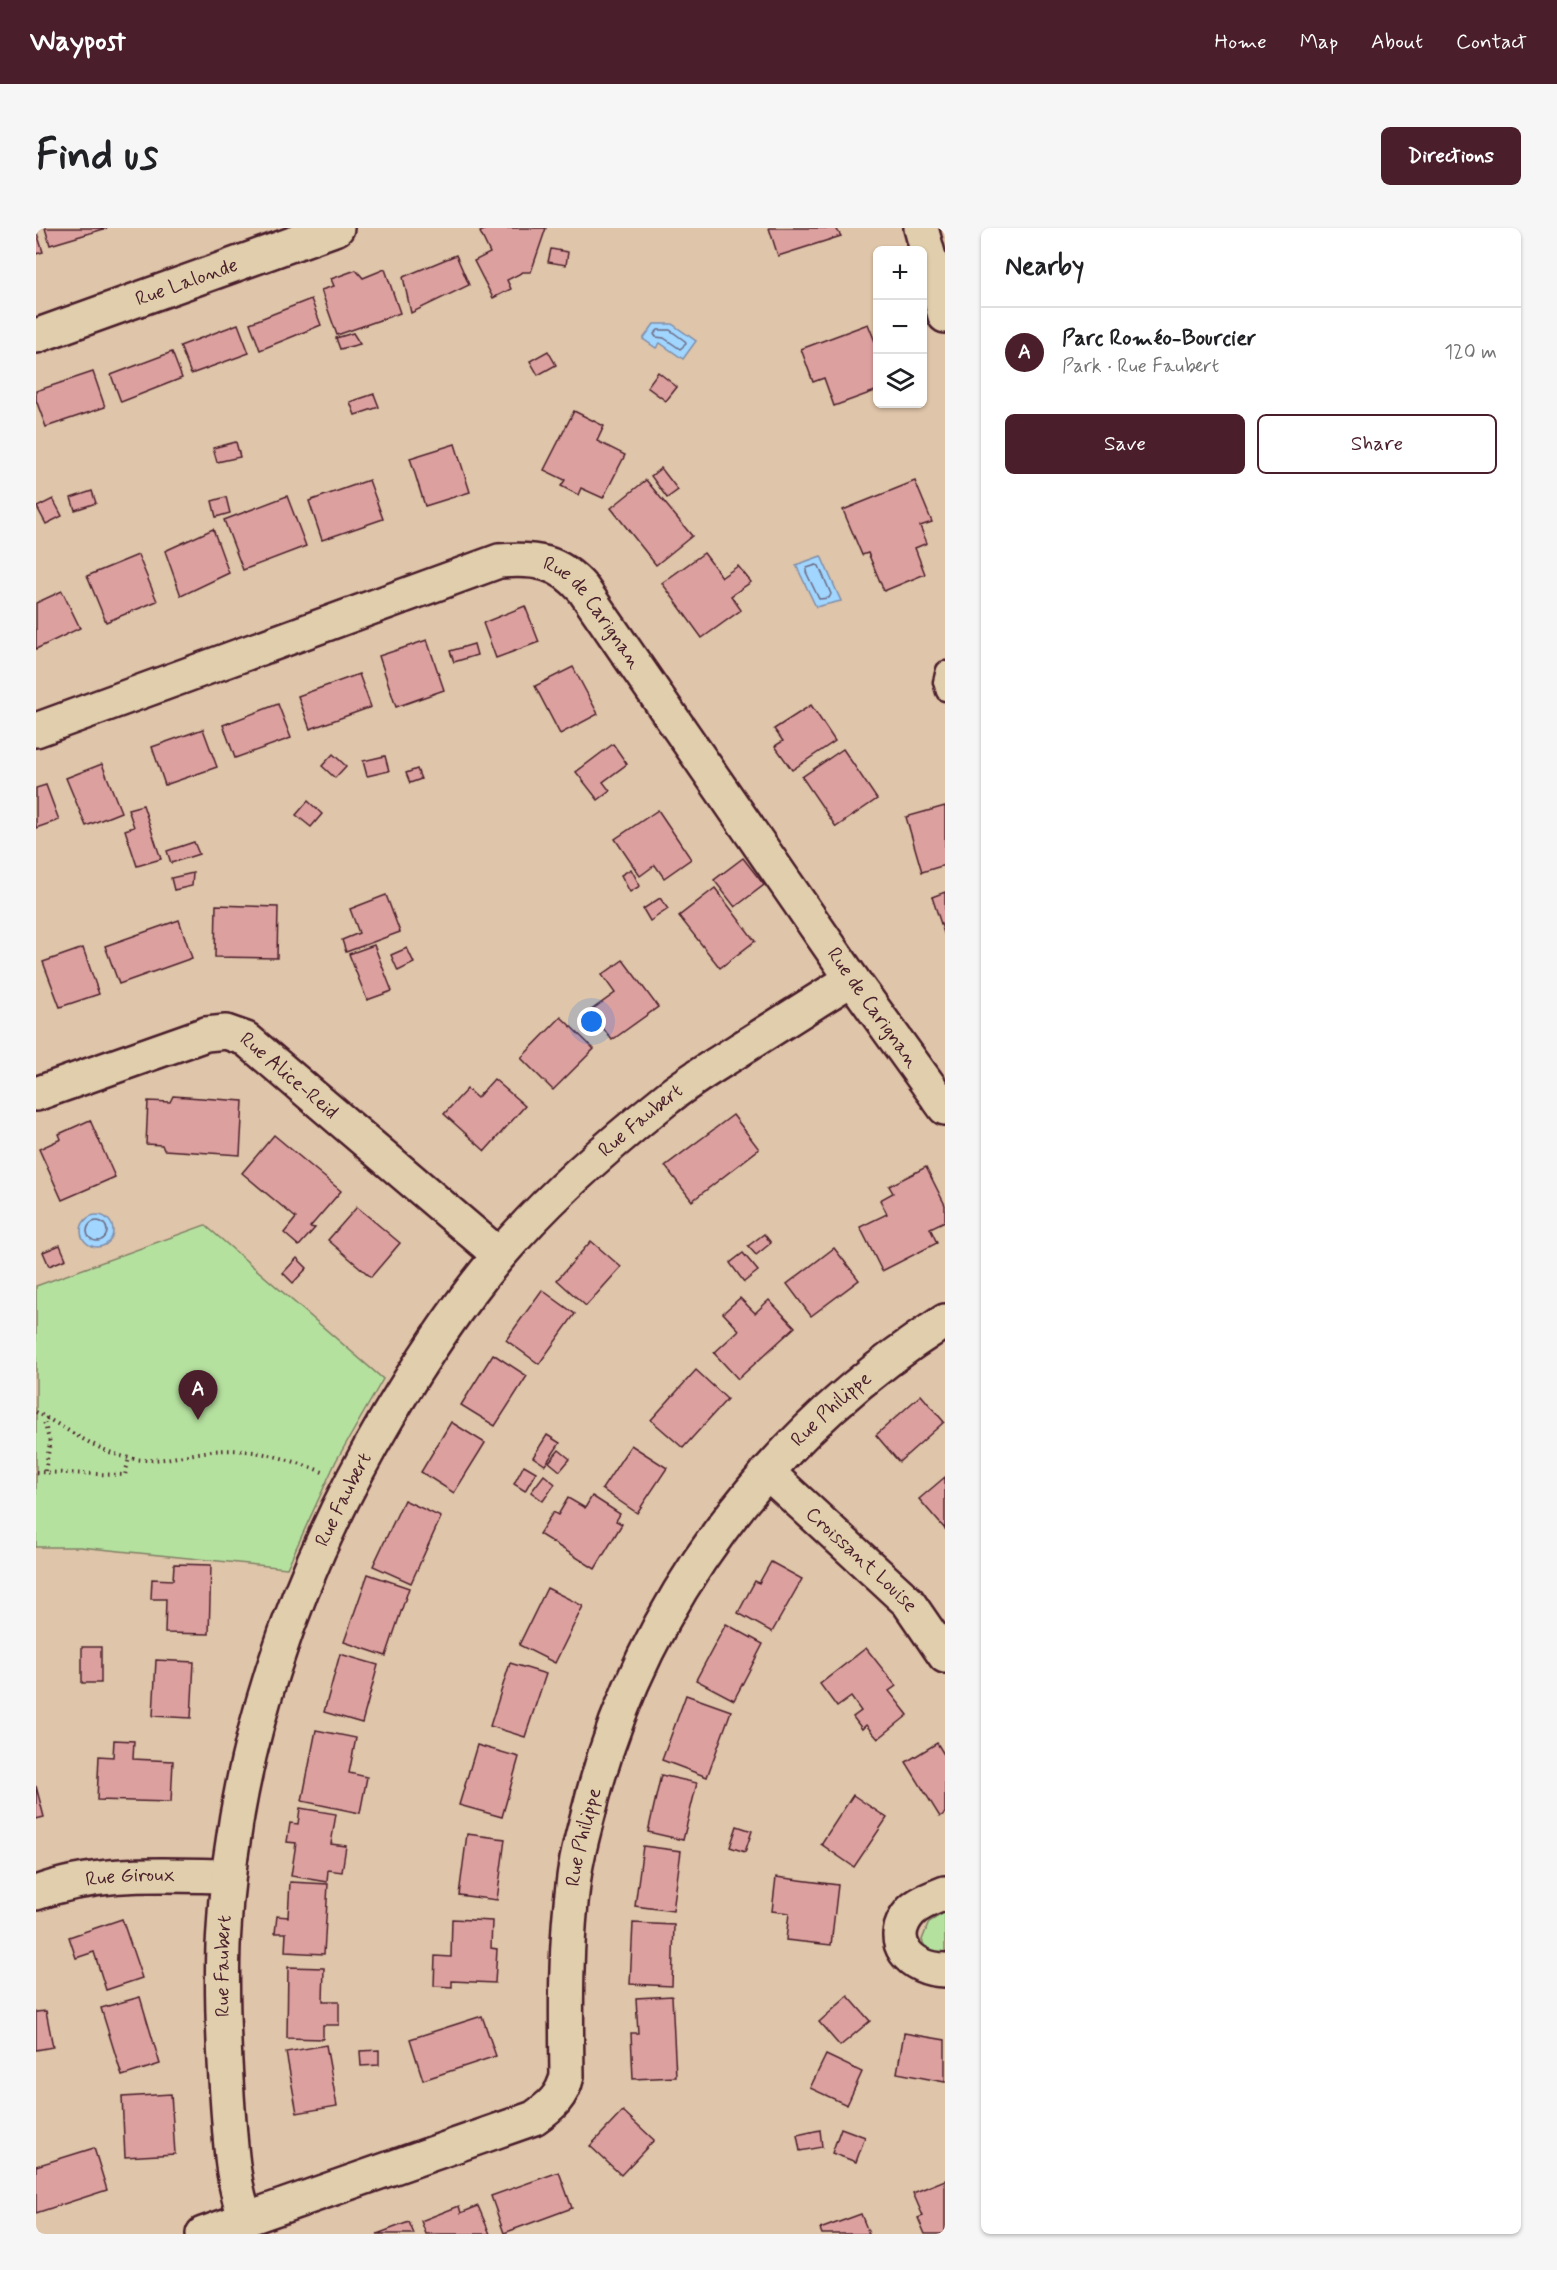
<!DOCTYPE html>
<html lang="en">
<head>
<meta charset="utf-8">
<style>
	:root { --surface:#fff; --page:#f6f6f6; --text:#202124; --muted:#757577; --line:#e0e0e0; --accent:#4a1f2b }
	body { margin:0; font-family:Mynerve,sans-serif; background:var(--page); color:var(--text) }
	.controls { position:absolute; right:18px; top:18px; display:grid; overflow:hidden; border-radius:9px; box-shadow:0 2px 4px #0004 }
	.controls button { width:54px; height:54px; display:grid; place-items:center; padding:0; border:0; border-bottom:2px solid var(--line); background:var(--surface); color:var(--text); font:30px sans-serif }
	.you { position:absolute; left:556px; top:794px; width:21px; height:21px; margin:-15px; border:4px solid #fff; border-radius:50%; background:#1a73e8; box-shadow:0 0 0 9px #1a73e833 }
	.badge { display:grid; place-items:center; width:39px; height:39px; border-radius:50%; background:var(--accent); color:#fff; font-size:20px; font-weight:700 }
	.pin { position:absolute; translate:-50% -50px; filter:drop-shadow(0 2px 3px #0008) }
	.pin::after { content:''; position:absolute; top:32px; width:21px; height:18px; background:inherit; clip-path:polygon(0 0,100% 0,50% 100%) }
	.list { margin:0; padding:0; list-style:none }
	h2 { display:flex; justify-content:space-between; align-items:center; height:78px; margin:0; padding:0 24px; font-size:26px }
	h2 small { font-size:20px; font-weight:400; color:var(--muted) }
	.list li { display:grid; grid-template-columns:39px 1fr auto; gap:18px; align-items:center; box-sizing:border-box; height:90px; padding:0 24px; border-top:2px solid var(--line) }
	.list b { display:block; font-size:22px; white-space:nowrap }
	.list p { margin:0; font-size:20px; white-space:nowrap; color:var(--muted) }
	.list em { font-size:20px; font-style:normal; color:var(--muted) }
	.actions { display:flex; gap:12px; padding:18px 24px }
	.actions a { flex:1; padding:14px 0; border:2px solid var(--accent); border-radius:9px; text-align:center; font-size:21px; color:var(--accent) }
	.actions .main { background:var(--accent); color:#fff }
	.icon { flex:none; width:33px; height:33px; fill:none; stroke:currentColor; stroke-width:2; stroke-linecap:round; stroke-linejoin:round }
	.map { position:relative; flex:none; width:909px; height:2006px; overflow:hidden; border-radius:9px }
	header { display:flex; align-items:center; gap:36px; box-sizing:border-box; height:84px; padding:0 30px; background:var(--accent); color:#fff }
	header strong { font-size:28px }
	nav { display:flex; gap:33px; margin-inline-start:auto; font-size:21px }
	.intro { display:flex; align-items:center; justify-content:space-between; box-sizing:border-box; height:144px; padding:0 36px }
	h1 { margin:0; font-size:42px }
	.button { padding:15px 27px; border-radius:9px; background:var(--accent); color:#fff; font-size:21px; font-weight:700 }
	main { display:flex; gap:36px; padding:0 36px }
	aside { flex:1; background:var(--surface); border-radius:9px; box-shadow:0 2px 4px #0004 }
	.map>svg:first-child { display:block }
</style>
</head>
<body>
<header>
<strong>Waypost</strong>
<nav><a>Home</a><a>Map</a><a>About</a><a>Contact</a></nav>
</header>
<div class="intro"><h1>Find us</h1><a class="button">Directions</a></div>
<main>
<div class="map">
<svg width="909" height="2006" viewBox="0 0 909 2006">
	<rect width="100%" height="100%" fill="#dfc5a9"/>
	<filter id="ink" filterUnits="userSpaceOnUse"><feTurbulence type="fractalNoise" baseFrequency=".0167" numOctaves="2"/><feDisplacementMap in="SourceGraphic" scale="12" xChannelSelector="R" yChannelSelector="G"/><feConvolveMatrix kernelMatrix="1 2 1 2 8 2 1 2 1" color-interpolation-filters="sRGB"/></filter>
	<g filter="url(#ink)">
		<!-- green -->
		<g fill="#b5e19f" stroke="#808065" stroke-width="1.5">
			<path d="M169,997L347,1151L300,1233L251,1340L44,1319H0V1058Z"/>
			<path d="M909,1684V1725L894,1723L889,1719L886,1712L893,1694Z"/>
		</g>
		<!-- water -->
		<g fill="#a0d6ff" stroke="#7e8daa" stroke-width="1.5">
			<path d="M618,96H636L660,113L647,131L624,115L620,120L607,111Z"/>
			<path d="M785,328L805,373L780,379L760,337Z"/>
			<circle cx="61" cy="1003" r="16"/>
		</g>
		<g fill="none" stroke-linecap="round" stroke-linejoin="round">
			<!-- shore -->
			<g stroke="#6c6880" stroke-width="1.5">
				<path d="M622,102H634L649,113L650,116L644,121L628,110L620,109L618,106Z"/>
				<path d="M780,337L783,338L795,366L793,370L783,371L770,344L771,340Z"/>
				<circle cx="61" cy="1003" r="10"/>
			</g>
		</g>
		<!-- building -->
		<g fill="#dca19f" stroke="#4a1f2b" stroke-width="1.5">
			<path d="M9,0H71L14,17Z"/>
			<path d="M452,0H510L495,44H487L471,52L475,61L457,70L438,33L454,25L444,4Z"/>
			<path d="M733,0H800L805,8L742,28Z"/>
			<path d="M0,2L7,24L0,26Z"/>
			<path d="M515,21L532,24L530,37L512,34Z"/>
			<path d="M420,27L433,57L375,85L367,49Z"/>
			<path d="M349,41L364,85L301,107L285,62L298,58L295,51L320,42L327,50Z"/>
			<path d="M275,71L285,97L224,122L214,95Z"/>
			<path d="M202,96L213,125L155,146L144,118Z"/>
			<path d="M832,96L842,121V162L798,178L788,150L777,154L765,121Z"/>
			<path d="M317,105L324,116L304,121L300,110Z"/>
			<path d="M512,123L520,137L502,147L494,133Z"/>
			<path d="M136,124L146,150L85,174L75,147Z"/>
			<path d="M57,144L69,179L10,199L0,172V163Z"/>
			<path d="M622,144L641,159L630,173L611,159Z"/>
			<path d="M338,166L343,179L319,187L314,174Z"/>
			<path d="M538,183L568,198L561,213L589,227L567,270L545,260L542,267L525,258L529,252L508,242Z"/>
			<path d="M200,214L204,229L181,234L177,220Z"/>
			<path d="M419,216L434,264L389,278L374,230Z"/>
			<path d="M625,240L642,262L631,270L615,248Z"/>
			<path d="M333,252L347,291L286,312L273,273Z"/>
			<path d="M610,252L656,308L620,337L575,280Z"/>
			<path d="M879,253L896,294L884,298L891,315L879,320L889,346L848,363L832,325L826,327L807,282Z"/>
			<path d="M56,263L60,275L39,282L35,270Z"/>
			<path d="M251,268L270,318L207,342L188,292Z"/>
			<path d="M190,269L194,285L180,289L176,273Z"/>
			<path d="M17,271L26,288L10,296L1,279Z"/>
			<path d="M177,301L193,345L145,368L129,323Z"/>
			<path d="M668,325L686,349L702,338L715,354L695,368L705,382L666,410L626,355Z"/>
			<path d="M102,327L121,373L70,394L51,348Z"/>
			<path d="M26,363L44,400L0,421V375Z"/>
			<path d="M489,378L503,414L460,430L447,395Z"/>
			<path d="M391,412L408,462L360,479L343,428Z"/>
			<path d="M438,416L441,427L418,434L414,423Z"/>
			<path d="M537,439L562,486L524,506L499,458Z"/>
			<path d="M323,446L335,479L274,501L262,468Z"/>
			<path d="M242,476L255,510L199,530L187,497Z"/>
			<path d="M775,477L799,513L756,542L739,518L747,513L738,501Z"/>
			<path d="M167,501L181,539L129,557L116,519Z"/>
			<path d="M577,516L591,536L567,554L574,563L562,572L540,544Z"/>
			<path d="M807,521L841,571L800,599L766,549Z"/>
			<path d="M297,526L310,538L299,550L286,538Z"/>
			<path d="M349,528L353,543L331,548L327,533Z"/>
			<path d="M66,536L85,584L50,598L30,550Z"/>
			<path d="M381,541L385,551L374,555L370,545Z"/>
			<path d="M10,557L23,592L0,600V560Z"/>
			<path d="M272,573L286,586L275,599L260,587Z"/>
			<path d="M107,577L125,631L101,638L89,602L98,599L92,581Z"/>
			<path d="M909,578V637L886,644L870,589Z"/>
			<path d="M622,582L655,631L628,650L619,637L604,648L579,611Z"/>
			<path d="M158,614L163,626L135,635L131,623Z"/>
			<path d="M707,630L728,657L699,679L678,652Z"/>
			<path d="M595,641L604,658L594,664L585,647Z"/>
			<path d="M157,645L156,658L138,662L135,650Z"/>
			<path d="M679,660L719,713L684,740L643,688Z"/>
			<path d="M909,664V708L896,669Z"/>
			<path d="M350,667L364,704L310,724L306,712L323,705L314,681Z"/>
			<path d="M624,670L632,681L614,693L607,681Z"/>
			<path d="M180,677L242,679L241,730L179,729Z"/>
			<path d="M143,692L156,730L83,756L69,718Z"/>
			<path d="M338,717L356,763L331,772L313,726Z"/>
			<path d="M47,720L63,766L24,779L7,734Z"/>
			<path d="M371,720L378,735L362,743L355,727Z"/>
			<path d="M587,732L622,779L576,812L554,783L579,765L566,747Z"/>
			<path d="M525,789L558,821L517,862L485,830Z"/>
			<path d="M458,851L489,878L449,923L408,886L431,861L441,870Z"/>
			<path d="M137,868L207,873L204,927L128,922L126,917L110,916L112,873L134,874Z"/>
			<path d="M697,887L723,921L656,973L629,938Z"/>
			<path d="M54,892L79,949L26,972L3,921L25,911L23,906Z"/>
			<path d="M238,907L305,963L274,999L279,1000L263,1018L248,1005L260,990L206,945Z"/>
			<path d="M890,939L909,977V993L894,1000L901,1015L846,1043L824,999L851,986L844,972L857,965L853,958Z"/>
			<path d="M321,979L364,1015L335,1049L292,1012Z"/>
			<path d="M728,1006L735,1015L720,1027L712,1018Z"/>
			<path d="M555,1013L585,1039L550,1078L521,1052Z"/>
			<path d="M24,1017L30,1031L13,1038L7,1024Z"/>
			<path d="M798,1020L823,1052L775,1088L751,1056Z"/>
			<path d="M707,1025L722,1043L708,1054L694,1035Z"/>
			<path d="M261,1030L271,1040L257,1055L247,1045Z"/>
			<path d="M506,1062L539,1086L503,1136L470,1112Z"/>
			<path d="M704,1070L719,1085L733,1072L759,1099L702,1151L678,1125L703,1102L687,1085Z"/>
			<path d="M457,1126L491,1148L459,1198L425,1177Z"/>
			<path d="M660,1142L691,1171L647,1220L615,1192Z"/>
			<path d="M885,1167L908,1194L863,1234L840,1207Z"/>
			<path d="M415,1194L449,1215L418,1265L385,1244Z"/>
			<path d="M511,1207L524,1215L509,1237L497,1229Z"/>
			<path d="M595,1217L631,1240L601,1285L566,1261Z"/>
			<path d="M523,1222L534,1231L524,1243L513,1234Z"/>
			<path d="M488,1237L500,1244L489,1263L478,1256Z"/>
			<path d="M508,1247L519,1256L507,1273L495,1264Z"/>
			<path d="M909,1249V1301L883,1271Z"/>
			<path d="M556,1268L584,1286L580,1293L586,1296L559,1341L503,1306L517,1284L522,1287L532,1270L549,1280Z"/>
			<path d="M368,1272L405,1289L375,1355L337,1338Z"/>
			<path d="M735,1334L766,1351L736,1404L702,1385L719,1353L723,1355Z"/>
			<path d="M138,1336L175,1337L173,1406L129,1405L130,1371H115L116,1351L137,1352Z"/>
			<path d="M332,1346L373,1360L350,1428L308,1414Z"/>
			<path d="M511,1360L547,1378L519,1435L483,1417Z"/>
			<path d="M690,1396L727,1416L698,1472L660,1452Z"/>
			<rect x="46" y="1419" width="19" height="36"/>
			<path d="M830,1420L860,1458L853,1463L872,1487L842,1511L830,1497L826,1501L817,1489L825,1483L815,1469L801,1479L784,1456Z"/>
			<path d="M304,1426L342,1437L326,1495L288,1484Z"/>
			<path d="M120,1432L158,1434L155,1490L117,1488Z"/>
			<path d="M474,1435L510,1446L489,1509L454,1498Z"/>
			<path d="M650,1467L695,1483L671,1549L626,1532Z"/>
			<path d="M280,1502L320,1510L313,1545L331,1549L324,1585L266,1573Z"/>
			<path d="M78,1512L98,1513L97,1531L137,1533L135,1574L61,1572L63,1528L77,1529Z"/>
			<path d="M901,1515L909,1528V1585L904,1589L870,1534Z"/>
			<path d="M441,1517L483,1529L466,1589L423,1577Z"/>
			<path d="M625,1547L661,1555L647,1612L612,1604Z"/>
			<path d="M0,1558L8,1589L0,1591Z"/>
			<path d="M817,1567L851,1590L818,1639L785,1616Z"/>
			<path d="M264,1580L300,1586L295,1616L310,1618L306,1644L292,1642L291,1654L255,1648L260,1615L251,1614L254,1595L262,1596Z"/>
			<path d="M701,1598L716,1603L709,1624L694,1619Z"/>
			<path d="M431,1606L469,1611L461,1672L423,1667Z"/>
			<path d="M607,1618L645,1623L637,1683L599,1678Z"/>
			<path d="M740,1649L802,1657L795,1717L750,1712L753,1685L736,1683Z"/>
			<path d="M254,1654L292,1656L288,1726L249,1724L250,1705H239L241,1688L252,1689Z"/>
			<path d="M86,1691L106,1750L70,1762L58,1724L40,1730L33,1709Z"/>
			<path d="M416,1691L456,1693L455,1720L461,1721L459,1755L416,1753V1759L398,1758L399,1728L415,1729Z"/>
			<path d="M597,1695L638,1697L636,1758L594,1756Z"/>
			<path d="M252,1739L288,1740L287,1773H303V1797H287V1811L251,1810Z"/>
			<path d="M636,1768L640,1849L597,1851L595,1805H602L600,1770Z"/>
			<path d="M812,1768L834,1793L804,1818L783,1794Z"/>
			<path d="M104,1769L124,1836L86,1848L65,1780Z"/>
			<path d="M10,1783L17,1819L0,1822V1784Z"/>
			<path d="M446,1788L460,1828L387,1852L374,1811Z"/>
			<path d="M868,1805L909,1812V1854L861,1845Z"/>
			<path d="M290,1817L301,1878L261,1885L250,1824Z"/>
			<path d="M343,1822V1837L325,1838L324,1823Z"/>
			<path d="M790,1827L826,1844L811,1877L774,1860Z"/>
			<path d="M135,1866L139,1926L89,1929L86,1869Z"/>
			<path d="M587,1883L618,1912L585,1947L554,1918Z"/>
			<path d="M805,1900L829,1909L820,1934L796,1925Z"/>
			<path d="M784,1902L786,1919L764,1923L761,1907Z"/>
			<path d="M58,1920L71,1962L0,1985V1938Z"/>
			<path d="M523,1944L536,1980L468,2005L455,1968Z"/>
			<path d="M909,1952V2006H889L882,1990L887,1988L877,1965Z"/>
			<path d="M423,1978L425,1985L442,1978L454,2006H390L385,1993Z"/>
			<path d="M825,1986L833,2006H786L784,2001Z"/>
			<path d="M373,1994L378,2006H341Z"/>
		</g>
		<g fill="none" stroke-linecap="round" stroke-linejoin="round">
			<!-- service casing -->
			<g stroke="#4a1f2b" stroke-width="21">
				<path id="service" d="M909,442L906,454L909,464"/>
			</g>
			<!-- minor casing -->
			<g stroke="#4a1f2b" stroke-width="38">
				<g id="minor">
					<path id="s1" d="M0,108L301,0"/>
					<path id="s2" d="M0,502L463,333C499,330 523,333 547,361L816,751L909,880"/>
					<path id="s3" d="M0,866L170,806L190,804L210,811L463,1027"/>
					<path id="s4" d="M731,1244L872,1374L909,1428"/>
					<path id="s5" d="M0,1665C62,1642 126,1647 191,1648"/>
					<path d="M909,1665C897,1670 884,1674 875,1683C848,1713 875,1742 909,1742"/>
					<path id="s6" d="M210,1991C196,1955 195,1918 192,1881C188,1826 185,1772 187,1717C195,1530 256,1351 351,1190C384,1134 419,1080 461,1030C509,973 570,919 629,872C652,853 678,838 703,822C741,798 778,774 816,751"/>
					<path id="s7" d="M167,2006L498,1890C515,1878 526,1869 531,1848C530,1782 529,1715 538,1649C541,1626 548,1602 554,1579C604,1378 734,1204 909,1093"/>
				</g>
			</g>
			<!-- tertiary casing -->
			<g stroke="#4a1f2b" stroke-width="38">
				<path id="tertiary" d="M885,0L909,88"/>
			</g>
			<!-- path -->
			<g stroke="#4a1f2b" stroke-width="4" stroke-dasharray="1.5 4.5" stroke-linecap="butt">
				<path d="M0,1184C31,1200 64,1226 99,1231C124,1235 151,1226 176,1223C214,1219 251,1230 287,1244"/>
				<path d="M9,1243L14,1215L8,1193L11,1190"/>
				<path d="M0,1244L89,1247L93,1230"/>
			</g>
			<!-- service -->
			<use href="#service" stroke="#e0ceac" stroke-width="16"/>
			<!-- minor -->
			<use href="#minor" stroke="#e0ceac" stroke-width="33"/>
			<!-- tertiary -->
			<use href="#tertiary" stroke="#e0ceac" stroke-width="33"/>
		</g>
	</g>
	<g text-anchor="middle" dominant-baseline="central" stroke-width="4.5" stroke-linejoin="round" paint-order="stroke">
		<!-- street labels -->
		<g font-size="20" fill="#4a1f2b" stroke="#e0ceac">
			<text stroke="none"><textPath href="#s1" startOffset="160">Rue Lalonde</textPath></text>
			<text stroke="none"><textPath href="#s2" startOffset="609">Rue de Carignan</textPath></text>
			<text stroke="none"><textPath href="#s2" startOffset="1095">Rue de Carignan</textPath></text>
			<text stroke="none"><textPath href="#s3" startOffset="278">Rue Alice-Reid</textPath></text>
			<text stroke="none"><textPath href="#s6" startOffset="1227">Rue Faubert</textPath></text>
			<text stroke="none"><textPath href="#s7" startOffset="1149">Rue Philippe</textPath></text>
			<text stroke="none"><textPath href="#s6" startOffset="741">Rue Faubert</textPath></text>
			<text stroke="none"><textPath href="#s4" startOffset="129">Croissant Louise</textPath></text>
			<text stroke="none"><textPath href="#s7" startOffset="646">Rue Philippe</textPath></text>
			<text stroke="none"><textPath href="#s5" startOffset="96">Rue Giroux</textPath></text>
			<text stroke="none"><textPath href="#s6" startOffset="255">Rue Faubert</textPath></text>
		</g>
	</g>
</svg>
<div class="controls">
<button>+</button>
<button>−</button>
<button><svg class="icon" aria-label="layers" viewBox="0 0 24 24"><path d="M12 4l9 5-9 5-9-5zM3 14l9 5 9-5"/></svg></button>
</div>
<div class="you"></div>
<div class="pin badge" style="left:162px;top:1192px">A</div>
</div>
<aside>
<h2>Nearby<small></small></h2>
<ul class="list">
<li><span class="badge">A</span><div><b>Parc Roméo-Bourcier</b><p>Park · Rue Faubert</p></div><em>120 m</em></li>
</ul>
<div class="actions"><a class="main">Save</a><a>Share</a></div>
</aside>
</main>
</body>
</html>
